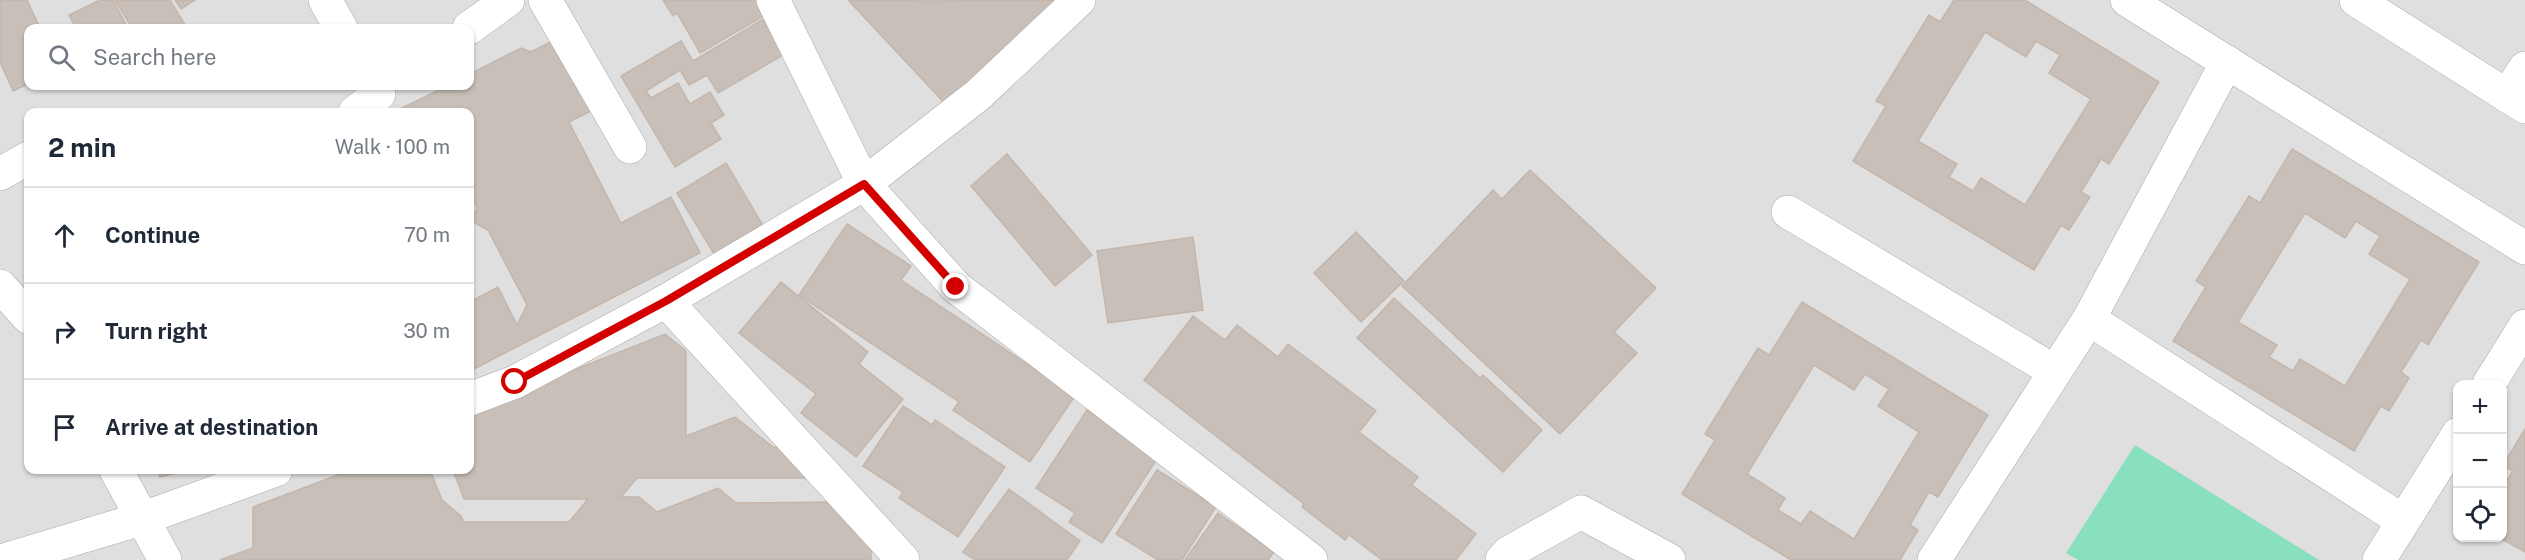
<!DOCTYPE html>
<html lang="en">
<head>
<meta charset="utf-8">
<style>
	:root { --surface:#fff; --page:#f2f2f3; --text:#1f2937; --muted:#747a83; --line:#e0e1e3 }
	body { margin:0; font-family:"Public Sans",sans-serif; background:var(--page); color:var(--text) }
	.controls { position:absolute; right:18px; bottom:18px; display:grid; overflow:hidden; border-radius:12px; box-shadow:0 2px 4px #0004 }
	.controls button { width:54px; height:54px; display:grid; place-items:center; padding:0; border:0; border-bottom:2px solid var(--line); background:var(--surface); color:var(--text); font:30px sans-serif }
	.stop { position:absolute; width:18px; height:18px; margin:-14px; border:4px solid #d40000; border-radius:50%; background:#fff }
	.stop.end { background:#d40000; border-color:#fff; box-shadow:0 2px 6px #0008 }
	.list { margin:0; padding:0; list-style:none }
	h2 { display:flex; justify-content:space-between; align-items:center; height:78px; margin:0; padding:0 24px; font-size:26px }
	h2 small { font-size:20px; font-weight:400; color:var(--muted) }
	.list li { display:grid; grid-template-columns:39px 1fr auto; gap:18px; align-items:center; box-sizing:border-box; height:96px; padding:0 24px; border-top:2px solid var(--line) }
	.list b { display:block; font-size:22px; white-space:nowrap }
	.list em { font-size:20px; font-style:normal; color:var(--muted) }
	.icon { flex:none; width:33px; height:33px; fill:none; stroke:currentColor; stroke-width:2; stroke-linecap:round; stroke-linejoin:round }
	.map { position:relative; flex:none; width:2525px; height:560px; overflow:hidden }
	.search { position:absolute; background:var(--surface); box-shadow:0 2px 4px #0004; left:24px; top:24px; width:450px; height:66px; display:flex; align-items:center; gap:15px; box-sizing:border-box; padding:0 21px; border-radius:12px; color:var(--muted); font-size:22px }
	.panel { position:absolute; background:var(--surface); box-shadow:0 2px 4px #0004; left:24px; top:108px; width:450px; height:366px; border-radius:12px }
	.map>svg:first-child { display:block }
</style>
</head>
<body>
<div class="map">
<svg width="2525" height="560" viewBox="0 0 2525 560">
	<rect width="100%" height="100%" fill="#f2efe9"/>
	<!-- residential -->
	<path fill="#e0dfdf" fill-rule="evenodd" d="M0,0H2525V560H0ZM28,28H470V86H28ZM28,112H470V470H28ZM2458,384H2502V538H2458Z"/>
	<!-- pitch -->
	<path fill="#88e0be" d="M2135,445L2319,560H2078L2066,553Z"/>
	<!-- building -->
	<g fill="#c7bfb8" stroke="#c4b6ab" stroke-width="1.5" fill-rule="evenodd">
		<path d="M0,0H27L40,28H28V84L13,91L0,62Z"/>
		<path d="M100,0H113L128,28H76L69,15Z"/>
		<path d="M115,0H170L187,28H132Z"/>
		<path d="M175,0H195L181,9Z"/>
		<path d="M663,0H768L774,10L700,53L677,13L673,16Z"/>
		<path d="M848,0L929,1L1070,0L951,110Z"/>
		<path d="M1954,0H2025L2159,82L2109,164L2101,159L2081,192L2090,197L2069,230L2061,225L2034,270L1853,161L1886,106L1876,101L1929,15L1940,22ZM1985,32L2026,57L2036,41L2060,55L2049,73L2091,99L2025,205L1981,178L1973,191L1949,177L1957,164L1918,141Z"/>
		<path d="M769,16L790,51L718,93L707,75L689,85L680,70L646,91L651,98L678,83L690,104L710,92L724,115L711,123L721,139L675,167L621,76L681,41L693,61Z"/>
		<path d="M562,36L599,107L569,122L621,223L671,197L700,253L470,371V302L498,287L517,325L527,305L488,230L471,221L477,208L470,192V112H399L400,109L447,86H470V74L521,48L531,52Z"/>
		<path d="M2292,149L2479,262L2428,345L2421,340L2401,372L2409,378L2389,411L2381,406L2354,451L2173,341L2206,287L2196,281L2249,196L2260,203ZM2305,213L2345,238L2356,221L2380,236L2369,254L2410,279L2345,386L2300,359L2293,371L2269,357L2277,345L2238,322Z"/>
		<path d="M1007,154L1092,255L1055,286L971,186Z"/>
		<path d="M726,163L765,229L716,257L677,193Z"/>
		<path d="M1530,170L1656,288L1614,332L1637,353L1560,434L1402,286L1493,190L1502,199Z"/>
		<path d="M847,224L911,266L901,280L1075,396L1030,462L953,410L959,402L799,295Z"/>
		<path d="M1356,232L1404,281L1361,322L1314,273Z"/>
		<path d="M1193,237L1203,310L1108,323L1097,251Z"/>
		<path d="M781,282L868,352L859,364L903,399L856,457L801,413L816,394L739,333Z"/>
		<path d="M1394,298L1480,378L1483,375L1542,430L1503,472L1357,338Z"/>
		<path d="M1802,302L1988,415L1938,497L1929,492L1910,525L1918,530L1900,560H1791L1682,494L1715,440L1705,434L1758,348L1769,355ZM1814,365L1854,390L1865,374L1889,389L1878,406L1919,432L1854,539L1810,511L1801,524L1778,510L1785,498L1747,474Z"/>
		<path d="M1193,316L1225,340L1237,325L1278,357L1288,344L1376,411L1359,432L1418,477L1412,485L1476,534L1456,560H1382L1349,535L1345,540L1302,507L1304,504L1144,380Z"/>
		<path d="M665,334L686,351V436L735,417L773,447L785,448L814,478H637L621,497H639L657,512L718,488L736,503L840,502L871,546V560H220L253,548V507L351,470H430L442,500L461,516L464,522H569L588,499H464L453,470H470V411Z"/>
		<path d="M903,406L932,425L935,420L1005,467L958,537L899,498L903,492L863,466Z"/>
		<path d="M1087,410L1159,456L1102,543L1069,522L1075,513L1036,488Z"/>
		<path d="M2525,429V552L2500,538H2502V488L2513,471L2503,465Z"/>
		<path d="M158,470H187L160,477Z"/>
		<path d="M1157,470L1216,507L1182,560H1158L1116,534Z"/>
		<path d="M1009,489L1080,541L1067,560H975L963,552Z"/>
		<path d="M1218,513L1274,552L1268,560H1185Z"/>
	</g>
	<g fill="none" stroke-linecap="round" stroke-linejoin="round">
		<!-- minor casing -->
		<g stroke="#a9a9a9" stroke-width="34">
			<g id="minor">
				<path d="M325,0L341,28"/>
				<path d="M545,0L630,147"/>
				<path d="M773,0L864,184L956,287L1311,560"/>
				<path d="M2127,0L2525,248"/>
				<path d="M2356,0L2525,107"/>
				<path d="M469,28L508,0"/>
				<path d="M2507,96L2525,68"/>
				<path d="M355,112L379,94"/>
				<path d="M0,174L28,158"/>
				<path d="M1788,212L2054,371"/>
				<path d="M0,286L28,317"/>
				<path d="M666,301L903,560"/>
				<path d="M2089,319L2403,521"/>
				<path d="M2489,384L2525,326"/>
				<path d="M470,399L515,382L666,301L864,184L978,95L1079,0"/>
				<path d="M116,470L165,560"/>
				<path d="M4,560L141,519L276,470"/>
				<path d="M1502,560L1508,553L1581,512L1669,560"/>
				<path d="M1934,560L2089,319L2227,62"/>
				<path d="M2379,560L2458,434"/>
			</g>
		</g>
		<!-- minor -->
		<use href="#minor" stroke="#fff" stroke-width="33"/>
	</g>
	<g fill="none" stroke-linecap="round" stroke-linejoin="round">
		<!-- route -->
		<path stroke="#d40000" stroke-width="8" d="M515,382L666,301L864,184L956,287"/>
	</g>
</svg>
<div class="controls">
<button>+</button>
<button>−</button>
<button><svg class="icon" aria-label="locate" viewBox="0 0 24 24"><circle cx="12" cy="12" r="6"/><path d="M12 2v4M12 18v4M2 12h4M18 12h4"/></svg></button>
</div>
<div class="stop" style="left:515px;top:382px"></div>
<div class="stop end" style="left:956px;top:287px"></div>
<div class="search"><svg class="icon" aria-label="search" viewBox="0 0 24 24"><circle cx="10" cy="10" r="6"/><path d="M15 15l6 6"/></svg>Search here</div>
<section class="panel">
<h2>2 min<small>Walk · 100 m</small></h2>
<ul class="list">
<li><svg class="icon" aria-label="ahead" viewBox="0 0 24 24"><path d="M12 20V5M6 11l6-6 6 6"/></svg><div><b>Continue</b></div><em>70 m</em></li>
<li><svg class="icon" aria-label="right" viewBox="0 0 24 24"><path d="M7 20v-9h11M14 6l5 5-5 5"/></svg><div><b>Turn right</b></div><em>30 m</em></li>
<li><svg class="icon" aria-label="arrive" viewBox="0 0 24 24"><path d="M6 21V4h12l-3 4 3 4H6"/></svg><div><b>Arrive at destination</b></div></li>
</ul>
</section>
</div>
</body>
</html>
